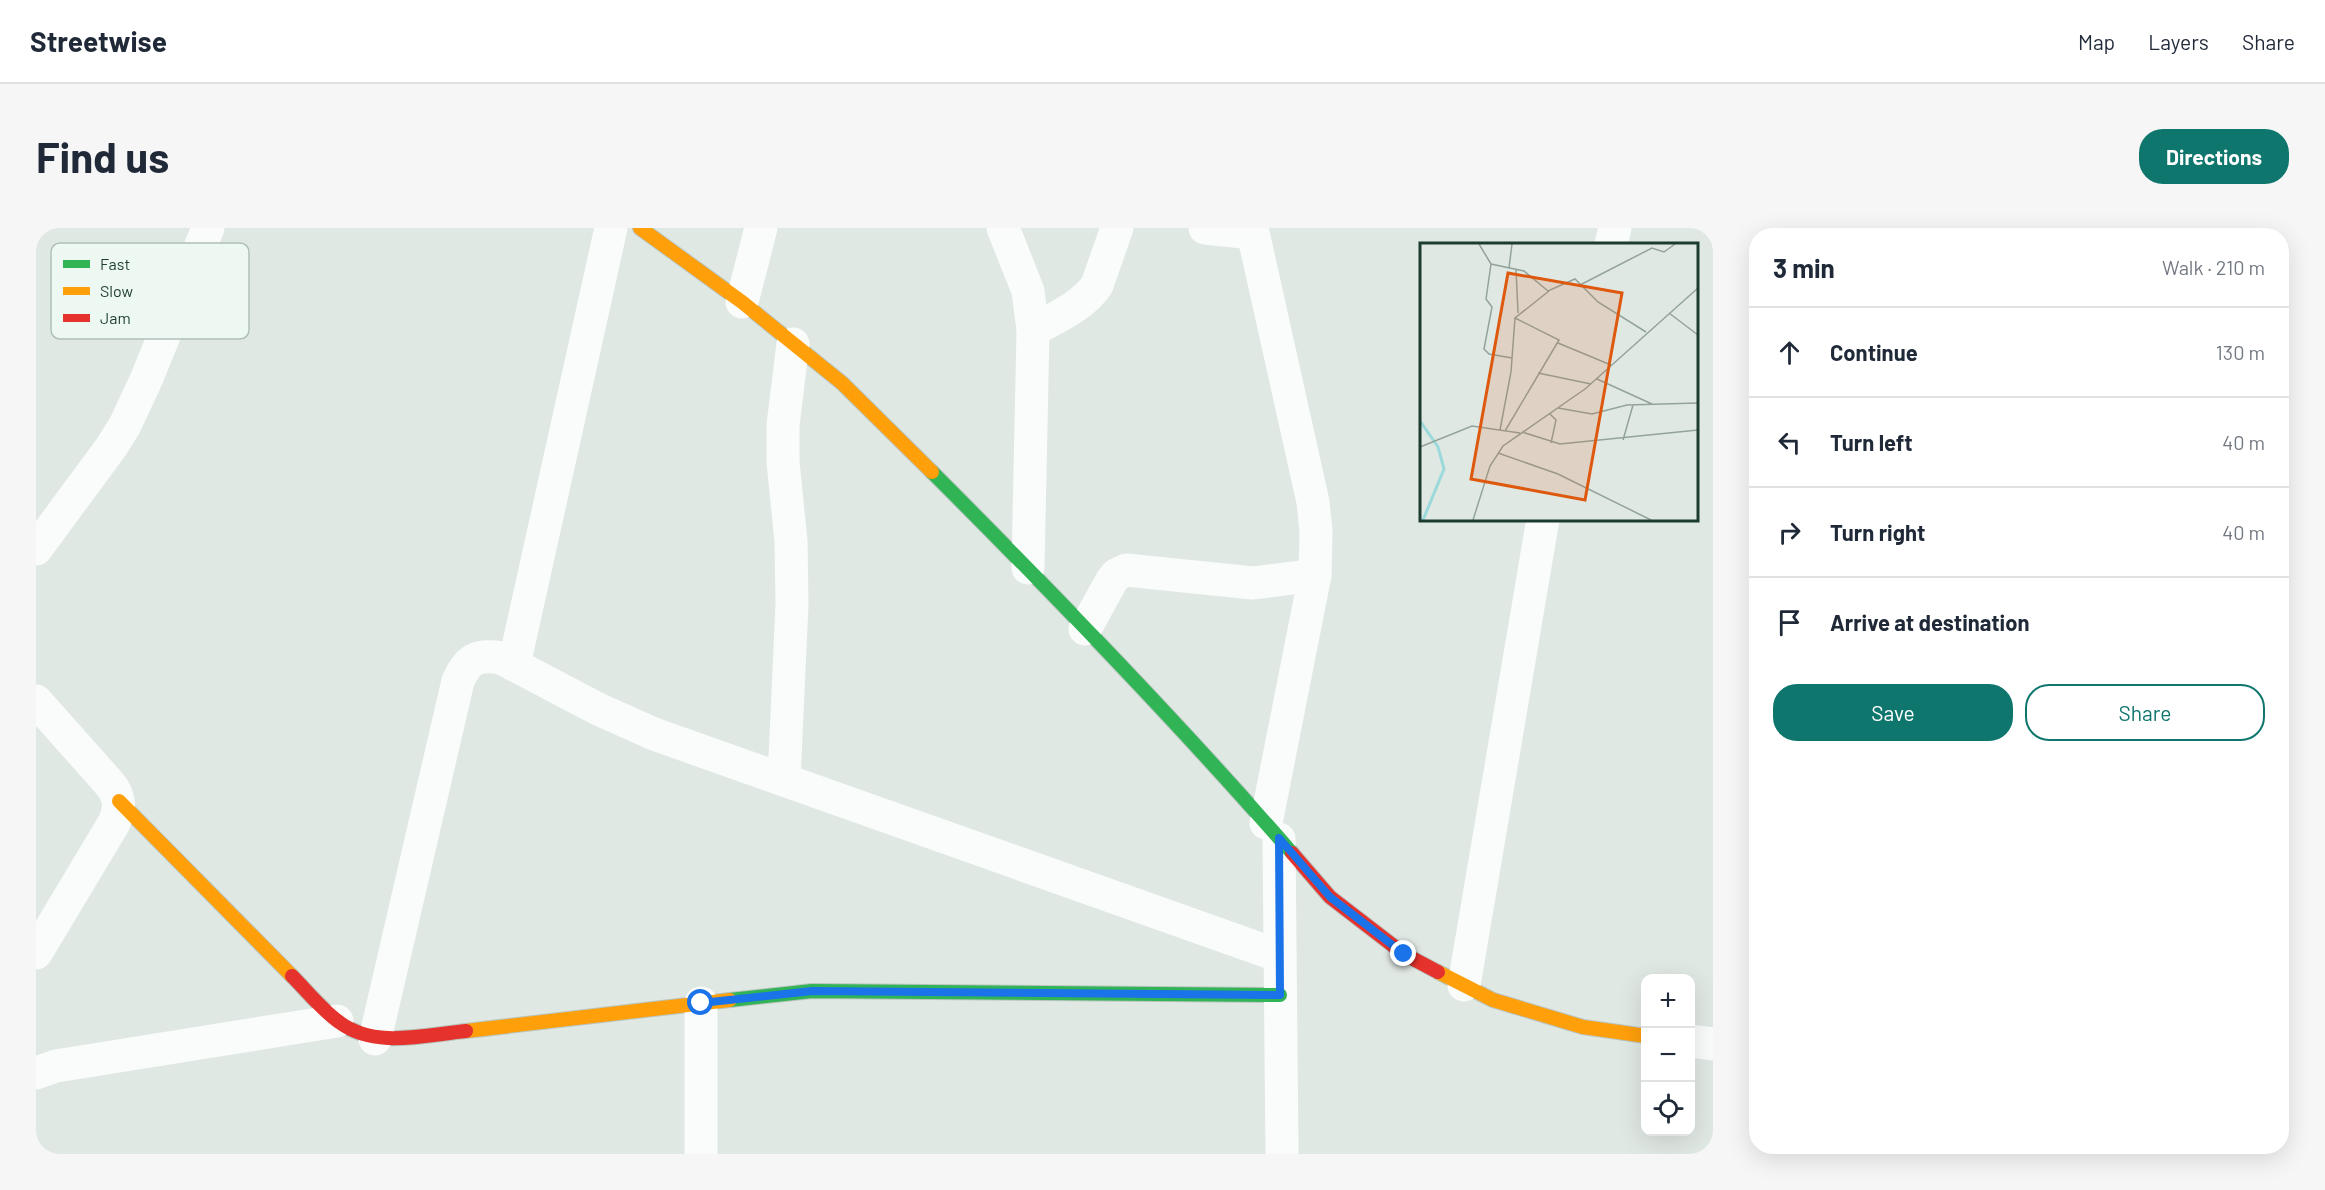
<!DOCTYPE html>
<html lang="en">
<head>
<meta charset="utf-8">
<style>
	:root { --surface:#fff; --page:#f6f6f7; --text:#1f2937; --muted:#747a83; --line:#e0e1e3; --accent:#0f766e }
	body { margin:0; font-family:Barlow,sans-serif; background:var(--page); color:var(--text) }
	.controls { position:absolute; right:18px; bottom:18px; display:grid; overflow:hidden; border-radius:12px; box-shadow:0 6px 24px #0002 }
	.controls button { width:54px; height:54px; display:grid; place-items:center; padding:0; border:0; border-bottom:2px solid var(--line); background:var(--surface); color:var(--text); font:30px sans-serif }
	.stop { position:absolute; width:18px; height:18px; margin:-14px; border:4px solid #1a73e8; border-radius:50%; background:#fff }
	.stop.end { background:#1a73e8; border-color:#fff; box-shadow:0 2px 6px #0008 }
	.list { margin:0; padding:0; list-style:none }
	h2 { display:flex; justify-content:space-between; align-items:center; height:78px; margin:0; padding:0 24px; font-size:26px }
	h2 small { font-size:20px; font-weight:400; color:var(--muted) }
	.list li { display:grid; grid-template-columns:39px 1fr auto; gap:18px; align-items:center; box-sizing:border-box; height:90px; padding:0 24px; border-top:2px solid var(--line) }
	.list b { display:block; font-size:22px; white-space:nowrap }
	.list em { font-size:20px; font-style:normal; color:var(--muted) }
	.actions { display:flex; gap:12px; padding:18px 24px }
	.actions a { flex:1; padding:14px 0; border:2px solid var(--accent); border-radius:24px; text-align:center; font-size:21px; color:var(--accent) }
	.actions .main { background:var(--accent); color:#fff }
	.icon { flex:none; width:33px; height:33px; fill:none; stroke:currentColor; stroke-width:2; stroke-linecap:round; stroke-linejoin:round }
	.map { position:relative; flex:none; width:1677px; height:926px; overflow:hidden; border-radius:24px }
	header { display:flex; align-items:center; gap:36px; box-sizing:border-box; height:84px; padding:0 30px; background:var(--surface); border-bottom:2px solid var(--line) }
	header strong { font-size:28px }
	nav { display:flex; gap:33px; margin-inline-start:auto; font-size:21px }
	.intro { display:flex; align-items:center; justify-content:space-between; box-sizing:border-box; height:144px; padding:0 36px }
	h1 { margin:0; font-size:42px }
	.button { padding:15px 27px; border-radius:24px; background:var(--accent); color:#fff; font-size:21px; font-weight:700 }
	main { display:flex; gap:36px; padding:0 36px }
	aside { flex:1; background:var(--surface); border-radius:24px; box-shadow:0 6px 24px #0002 }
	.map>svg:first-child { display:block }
</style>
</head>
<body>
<header>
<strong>Streetwise</strong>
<nav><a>Map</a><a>Layers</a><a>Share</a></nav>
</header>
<div class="intro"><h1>Find us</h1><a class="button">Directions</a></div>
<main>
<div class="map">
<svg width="1677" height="926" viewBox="0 0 1677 926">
	<rect width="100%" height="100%" fill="#e0e8e4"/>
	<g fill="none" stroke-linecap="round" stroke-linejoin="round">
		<!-- fast casing -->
		<g stroke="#b9c5bf" stroke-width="16">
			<g id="fast">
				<path d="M896,244C1019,367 1141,493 1256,625"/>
				<path d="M694,772L776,763L1244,767"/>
			</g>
		</g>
		<!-- slow casing -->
		<g stroke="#b9c5bf" stroke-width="16">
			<g id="slow">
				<path d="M604,0L706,74L806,155L896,244"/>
				<path d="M83,573L256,748"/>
				<path d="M1402,744L1457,772L1547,799L1610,808"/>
				<path d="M430,803L694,772"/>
			</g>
		</g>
		<!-- jam casing -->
		<g stroke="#b9c5bf" stroke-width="16">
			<g id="jam">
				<path d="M1256,625L1294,669L1368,726L1402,744"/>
				<path d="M256,748C271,763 286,782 303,794C339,821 388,807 430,803"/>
			</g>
		</g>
		<!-- street -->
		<g stroke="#fafcfb" stroke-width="33">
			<path d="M967,0L992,63L997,102L992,340"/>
			<path d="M1169,0L1217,5"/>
			<path d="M1216,0L1277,274L1280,303L1279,347L1230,595"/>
			<path d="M1575,16L1579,0"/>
			<path d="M706,74L725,0"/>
			<path d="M997,102C1019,90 1047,78 1061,57L1081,0"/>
			<path d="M0,321L76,218L89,197L110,152L172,0"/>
			<path d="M1049,401L1076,352L1080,347L1090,342L1217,355L1279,347"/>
			<path d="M478,437L575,0"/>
			<path d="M0,473L73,555C84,568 85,579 78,595L0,725"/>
			<path d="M748,552L756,376L755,313L747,234V197L757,116"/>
			<path d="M1243,611L1246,926"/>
			<path d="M1428,757L1507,291"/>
			<path d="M339,811L422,453C432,431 441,426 465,430L562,481L618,506L1244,728"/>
			<path d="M1654,813L1677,816"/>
			<path d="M0,845L20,838L301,793"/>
			<path d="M665,926V775"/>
		</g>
		<!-- fast -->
		<use href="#fast" stroke="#30b455" stroke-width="14"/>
		<!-- slow -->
		<use href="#slow" stroke="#ff9f0a" stroke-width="14"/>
		<!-- jam -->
		<use href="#jam" stroke="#e5322d" stroke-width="14"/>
	</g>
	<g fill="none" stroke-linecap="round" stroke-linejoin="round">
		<!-- route -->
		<path stroke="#1a73e8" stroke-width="8" d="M665,775L776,763L1244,767L1243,610L1294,669L1368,726"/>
	</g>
	<!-- overview -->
	<g transform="translate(1384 15)">
		<rect width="278" height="278" fill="#e0e8e4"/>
		<path fill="none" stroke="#9bd9db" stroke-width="3" d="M0,178L18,204L24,226L3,277"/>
		<path fill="none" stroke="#92a39c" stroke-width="1.5" d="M59,1L71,21L104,28L128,48L155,36L178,59L226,89M71,21L66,56L72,64L64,106L69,111L92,115M89,25L92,1M96,26L98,70M160,42L232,5L244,9L255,1M249,70L278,92M138,100L191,122M118,130L171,141M177,136L232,161M138,165L172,171L207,162L278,160M130,171L136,177L131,200M80,187L91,129L95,75L129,48M85,188L139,97L95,75M102,189L140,201L278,187M203,197L213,162M175,200L181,169M0,204L52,183L100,190M78,210L138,231L231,277M53,277L70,223L83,203L165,146L278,45"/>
		<path fill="#de580e" fill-opacity="0.15" stroke="#de580e" stroke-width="3" d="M88,30L202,50L165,257L51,236Z"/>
		<rect width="278" height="278" fill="none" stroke="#1d3c31" stroke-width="3"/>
	</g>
	<!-- legend -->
	<rect x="15" y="15" width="198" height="96" rx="9" fill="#eef8f2" stroke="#afc0b8" stroke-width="1.5"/>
	<rect x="27" y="32" width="27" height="8" fill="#30b455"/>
	<rect x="27" y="59" width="27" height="8" fill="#ff9f0a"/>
	<rect x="27" y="86" width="27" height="8" fill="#e5322d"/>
	<g font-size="16" fill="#1d3c31">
		<text x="64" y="42">Fast</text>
		<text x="64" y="69">Slow</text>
		<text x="64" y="96">Jam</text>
	</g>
</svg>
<div class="controls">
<button>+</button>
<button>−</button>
<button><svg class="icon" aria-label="locate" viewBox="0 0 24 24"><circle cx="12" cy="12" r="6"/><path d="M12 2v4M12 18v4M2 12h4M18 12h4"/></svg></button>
</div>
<div class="stop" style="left:665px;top:775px"></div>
<div class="stop end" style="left:1368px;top:726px"></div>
</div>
<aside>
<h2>3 min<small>Walk · 210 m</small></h2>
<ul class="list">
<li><svg class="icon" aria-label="ahead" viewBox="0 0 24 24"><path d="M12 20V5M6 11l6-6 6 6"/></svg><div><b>Continue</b></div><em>130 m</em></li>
<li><svg class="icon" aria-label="left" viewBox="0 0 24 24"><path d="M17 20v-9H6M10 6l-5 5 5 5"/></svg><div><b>Turn left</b></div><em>40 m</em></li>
<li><svg class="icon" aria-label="right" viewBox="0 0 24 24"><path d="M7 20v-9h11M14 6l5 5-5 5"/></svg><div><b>Turn right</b></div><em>40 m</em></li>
<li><svg class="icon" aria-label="arrive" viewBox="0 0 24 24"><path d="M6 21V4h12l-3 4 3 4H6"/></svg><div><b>Arrive at destination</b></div></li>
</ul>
<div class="actions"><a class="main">Save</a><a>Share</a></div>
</aside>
</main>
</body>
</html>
